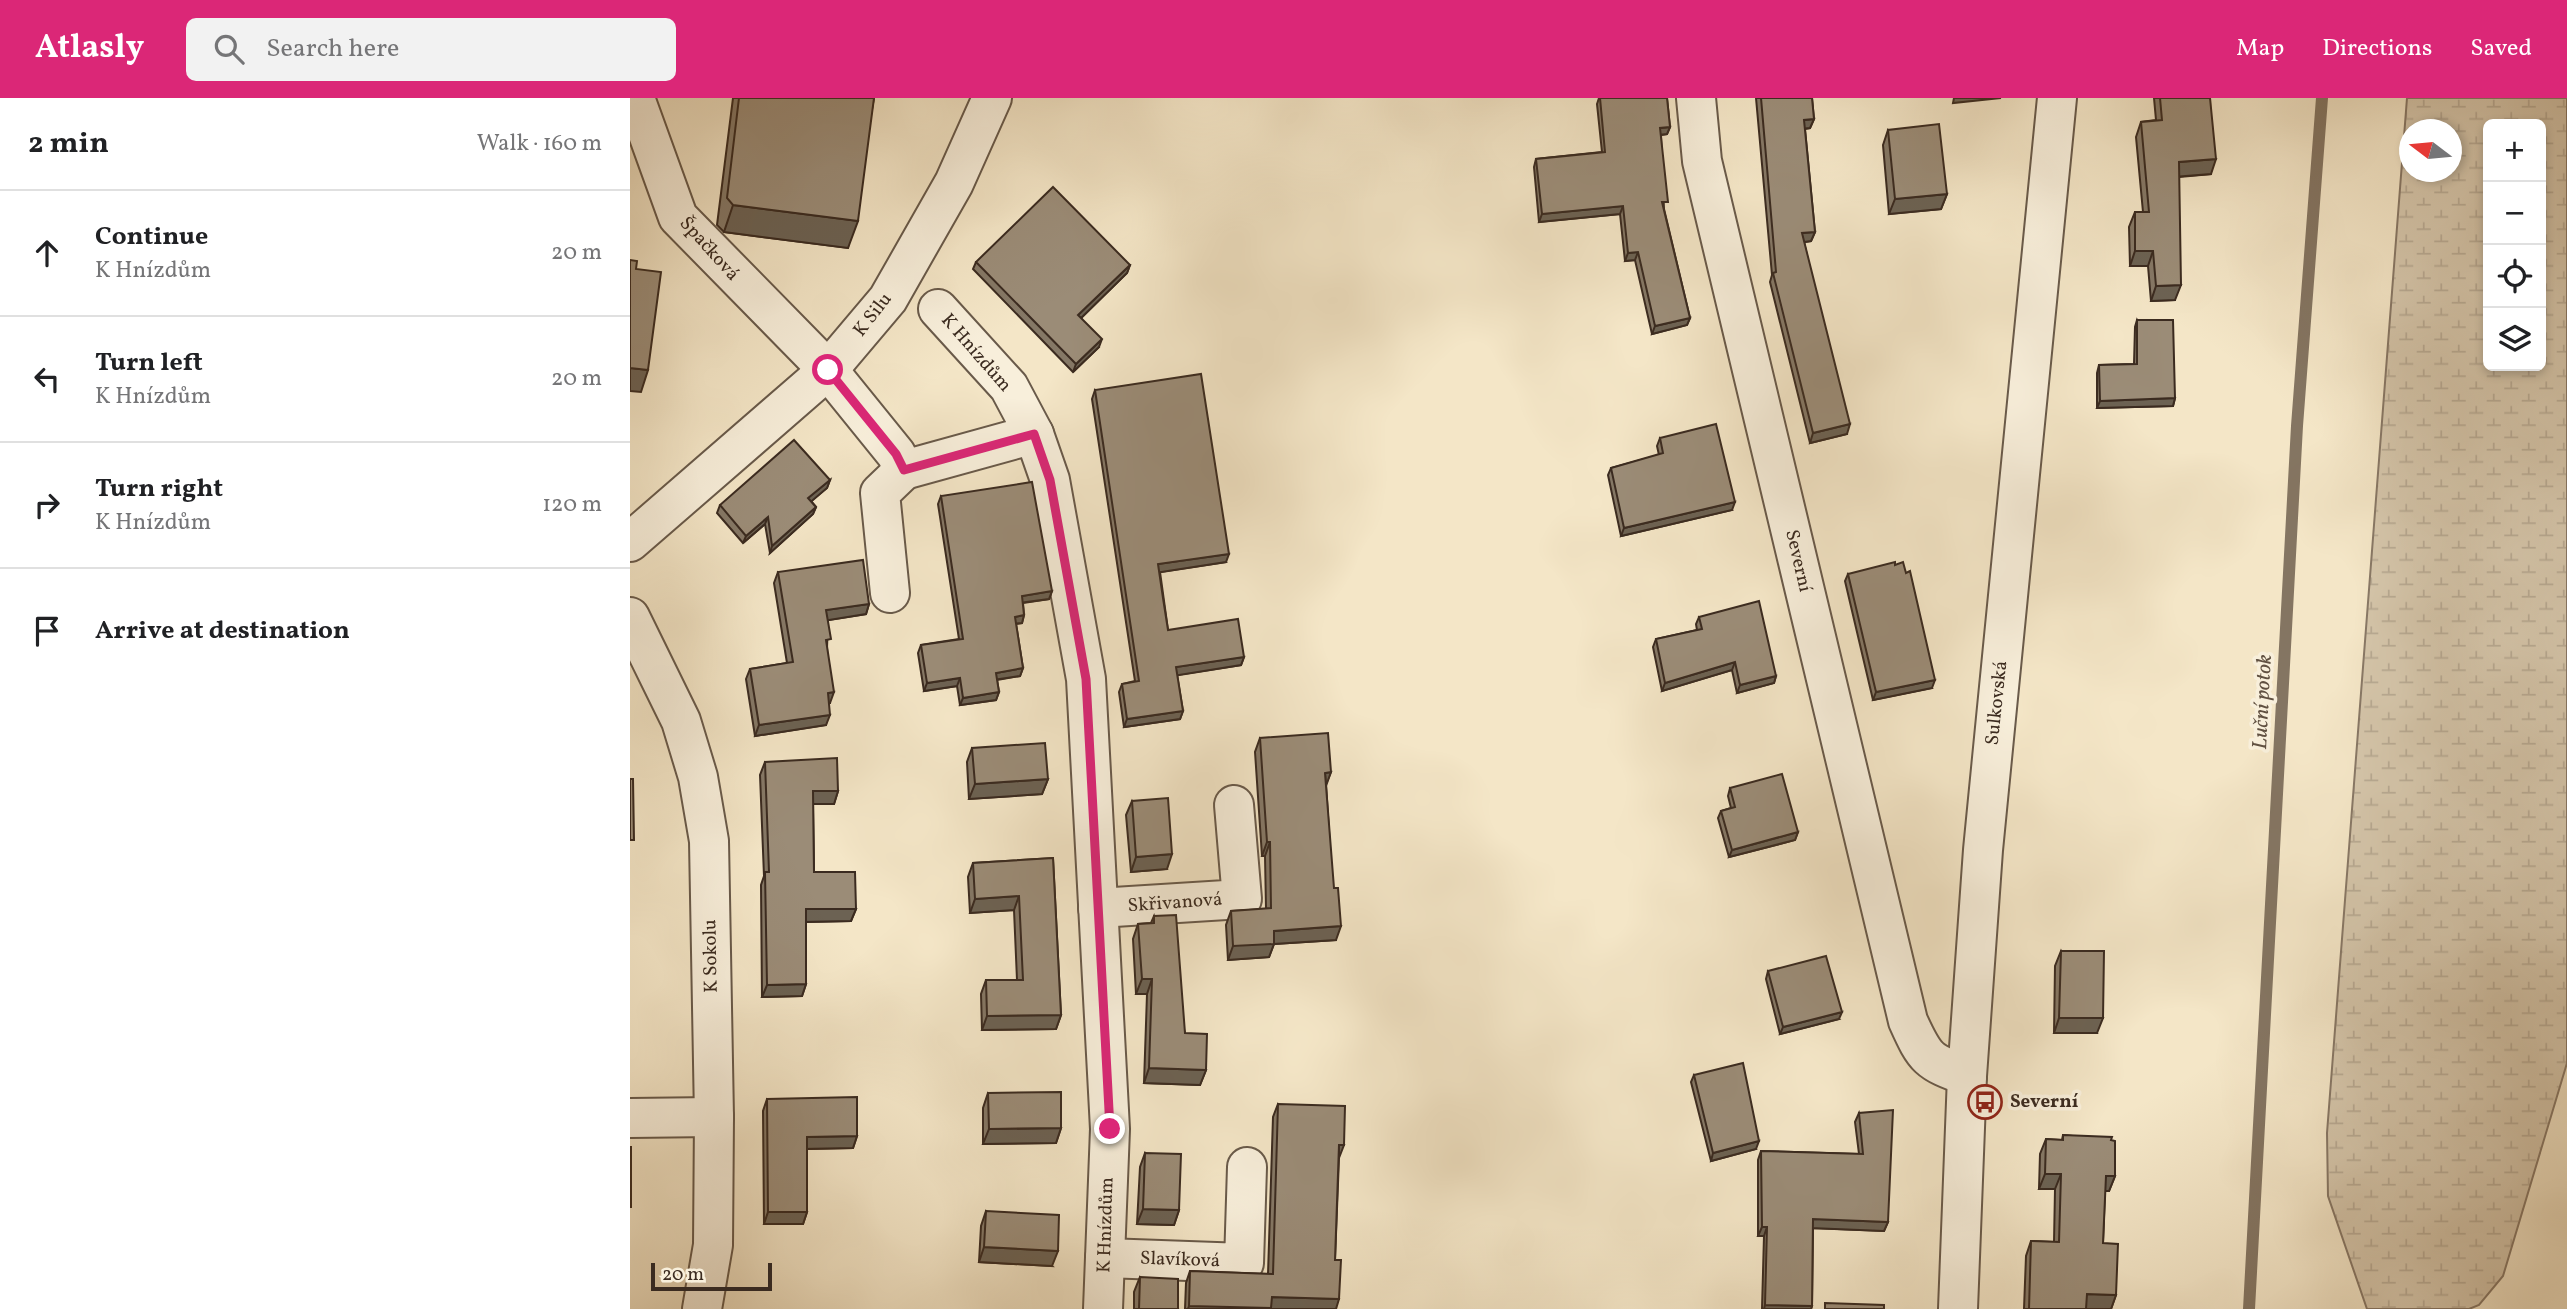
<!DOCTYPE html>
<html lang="en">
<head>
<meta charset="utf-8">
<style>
	:root { --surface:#fff; --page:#f2f2f2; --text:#202124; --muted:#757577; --line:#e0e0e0; --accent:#db2777 }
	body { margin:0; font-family:Vollkorn,serif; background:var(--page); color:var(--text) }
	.controls { position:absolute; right:21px; top:21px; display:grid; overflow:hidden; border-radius:10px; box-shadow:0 4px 10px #0003 }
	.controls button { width:63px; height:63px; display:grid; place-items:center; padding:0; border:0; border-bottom:2px solid var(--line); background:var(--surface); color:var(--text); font:35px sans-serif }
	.compass { position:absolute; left:1769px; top:21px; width:63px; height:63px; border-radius:50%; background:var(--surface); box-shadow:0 4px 10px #0003; rotate:286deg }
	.scale { position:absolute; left:21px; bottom:18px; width:121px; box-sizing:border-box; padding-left:7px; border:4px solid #3b2b20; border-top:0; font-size:19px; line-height:24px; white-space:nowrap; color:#3b2b20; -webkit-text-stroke:5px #f8efdb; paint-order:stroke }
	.stop { position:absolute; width:21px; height:21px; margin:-16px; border:5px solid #db2777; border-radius:50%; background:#fff }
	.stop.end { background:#db2777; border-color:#fff; box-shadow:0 2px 7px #0008 }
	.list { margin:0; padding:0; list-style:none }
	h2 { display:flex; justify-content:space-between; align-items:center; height:91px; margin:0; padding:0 28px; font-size:30px }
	h2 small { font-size:23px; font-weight:400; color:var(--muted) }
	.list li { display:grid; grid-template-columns:46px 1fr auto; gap:21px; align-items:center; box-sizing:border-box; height:126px; padding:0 28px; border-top:2px solid var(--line) }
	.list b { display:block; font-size:26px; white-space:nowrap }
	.list p { margin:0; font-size:23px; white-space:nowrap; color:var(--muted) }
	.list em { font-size:23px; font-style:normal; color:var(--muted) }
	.icon { flex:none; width:38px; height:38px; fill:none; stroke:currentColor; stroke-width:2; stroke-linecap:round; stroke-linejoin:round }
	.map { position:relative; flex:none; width:1937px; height:1211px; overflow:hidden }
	header { display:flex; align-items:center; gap:42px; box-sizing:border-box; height:98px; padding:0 35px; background:var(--accent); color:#fff }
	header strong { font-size:33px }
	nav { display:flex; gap:38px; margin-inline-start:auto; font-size:24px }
	.search { width:490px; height:63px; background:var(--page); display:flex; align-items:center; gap:18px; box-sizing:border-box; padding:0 24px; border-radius:10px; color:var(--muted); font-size:26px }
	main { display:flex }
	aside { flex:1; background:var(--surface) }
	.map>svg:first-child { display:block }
</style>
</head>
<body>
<header>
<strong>Atlasly</strong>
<div class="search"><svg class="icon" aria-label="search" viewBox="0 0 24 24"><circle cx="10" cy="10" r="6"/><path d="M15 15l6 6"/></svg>Search here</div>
<nav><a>Map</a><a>Directions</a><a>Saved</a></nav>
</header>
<main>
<aside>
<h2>2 min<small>Walk · 160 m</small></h2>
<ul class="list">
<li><svg class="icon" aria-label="ahead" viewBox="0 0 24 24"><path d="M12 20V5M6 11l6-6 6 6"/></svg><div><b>Continue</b><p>K Hnízdům</p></div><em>20 m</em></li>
<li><svg class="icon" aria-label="left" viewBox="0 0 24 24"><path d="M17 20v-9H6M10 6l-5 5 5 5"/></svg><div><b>Turn left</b><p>K Hnízdům</p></div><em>20 m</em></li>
<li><svg class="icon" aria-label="right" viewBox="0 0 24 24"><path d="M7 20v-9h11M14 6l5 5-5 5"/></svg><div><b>Turn right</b><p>K Hnízdům</p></div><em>120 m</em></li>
<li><svg class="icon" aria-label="arrive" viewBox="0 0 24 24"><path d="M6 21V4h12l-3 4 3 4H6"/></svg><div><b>Arrive at destination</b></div></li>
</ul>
</aside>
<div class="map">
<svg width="1937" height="1211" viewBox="0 0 1937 1211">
	<defs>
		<pattern id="wetland-marsh" width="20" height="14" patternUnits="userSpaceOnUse" patternTransform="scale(1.75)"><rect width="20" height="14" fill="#d5c6ab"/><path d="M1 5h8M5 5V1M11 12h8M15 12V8" fill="none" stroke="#b8aa93"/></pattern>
	</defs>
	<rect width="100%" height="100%" fill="#f4e6c7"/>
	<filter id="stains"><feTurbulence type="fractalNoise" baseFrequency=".00286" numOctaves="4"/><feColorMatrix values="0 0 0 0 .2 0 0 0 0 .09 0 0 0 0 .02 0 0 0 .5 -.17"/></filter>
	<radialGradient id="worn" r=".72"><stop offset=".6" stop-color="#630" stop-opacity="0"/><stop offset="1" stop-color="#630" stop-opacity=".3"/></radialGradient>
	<!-- wetland -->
	<path fill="url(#wetland-marsh)" stroke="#887866" stroke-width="2" fill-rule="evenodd" d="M1777,0H1937V965L1873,1178L1849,1207L1839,1211H1737L1698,1098L1697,1035ZM1858,26H1911V268H1858ZM1780,32H1822V74H1780Z"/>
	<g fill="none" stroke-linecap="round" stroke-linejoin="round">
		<!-- stream -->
		<path stroke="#847562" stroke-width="12" d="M1619,1211L1667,328L1692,0"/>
		<!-- minor casing -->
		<g stroke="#695a4a" stroke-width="42">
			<g id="minor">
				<path d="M5,0L48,119L198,272L266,356L274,372L250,395L260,495"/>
				<path d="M1066,0L1072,63L1278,923C1295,961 1298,964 1337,978"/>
				<path d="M404,336L420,382L456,581L480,1031L473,1211"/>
				<path d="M274,372L404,336L379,289L308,211"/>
				<path d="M0,444L198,272L258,201L324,85L362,0"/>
				<path d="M0,519L51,623L68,679L79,743L84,1019L83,1147L72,1211"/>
				<path d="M468,810L612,801L604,707"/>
				<path d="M0,1020L84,1019"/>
				<path d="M475,1160L614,1165L617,1069"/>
				<path d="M1328,1211L1337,978L1353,752L1427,0"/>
			</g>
		</g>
		<!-- minor -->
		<use href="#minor" stroke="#f8efdb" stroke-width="38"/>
	</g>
	<!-- wall -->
	<g fill="#857866" stroke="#3b2b20" stroke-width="2">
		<path d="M103,0H244L218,150L94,134L87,127Z"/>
		<path d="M969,0H1037L1040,29L1037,36L1031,37L1034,111L1060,220L1057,227L1022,236L1005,162L995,163L990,116L909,124L904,69L906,61L972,54L967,6Z"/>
		<path d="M1126,0H1182L1184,21L1180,30L1175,31L1185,134L1181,143L1174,144L1217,336L1180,345L1140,184L1142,177Z"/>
		<path d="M1524,0H1580L1581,76L1549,79L1545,202L1521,203L1518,168H1500L1499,129L1505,114H1513L1506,39L1511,24L1526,22Z"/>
		<path d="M1258,32L1317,96L1311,111L1259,116L1253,47Z"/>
		<path d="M346,164L500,167L497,175L451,220L469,249L443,274L343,171Z"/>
		<path d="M1507,222L1545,300L1543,308L1467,310V275L1469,267L1504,266L1505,229Z"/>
		<path d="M465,292L596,464L530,474L538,532L614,559L611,567L547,577L553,613L550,621L494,629L489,594L492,586L505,583L462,301Z"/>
		<path d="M1030,340L1102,412L991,438L978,377L981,370L1029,357L1027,348Z"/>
		<path d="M200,382L197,390L181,403L186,409L183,416L140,455L135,426L113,445L87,415L90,407Z"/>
		<path d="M311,398L422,493L419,501L393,505L394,517L392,525L386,526L393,570L390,578L367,582L369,594L366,602L330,607L327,588L294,593L288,555L291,547L329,541L308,406Z"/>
		<path d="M148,474L239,506L236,516L198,522L197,550L200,605H199L196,627L125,638L116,581L120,571L157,565L144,485Z"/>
		<path d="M1218,476L1302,590L1243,602L1215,483Z"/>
		<path d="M1069,519L1146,578L1144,585L1107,595L1102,572L1032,593L1023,549L1026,541L1067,532L1066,526Z"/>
		<path d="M630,640L701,674L696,686L706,842L644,846L639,859L598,862L596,827L601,813L636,811L635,758H632L625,654Z"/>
		<path d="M342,650L418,681L412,696L339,701L337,664Z"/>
		<path d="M135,664L208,693L204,706H183L184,774L226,811L221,823L176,824V886L172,898L132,899L131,787L134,778L130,677Z"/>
		<path d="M1100,690L1168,734L1165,742L1099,759L1088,720L1091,713L1101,710L1098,698Z"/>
		<path d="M502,703L537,771L501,774L496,717Z"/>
		<path d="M423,760L431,917L426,931L352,932L351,896L356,882H387L384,812L340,815L338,779L343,765Z"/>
		<path d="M524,818L555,935L576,972L570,987L514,985L517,896H506L503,841L508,826L521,825Z"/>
		<path d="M1431,853L1467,935H1424L1425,868Z"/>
		<path d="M1138,873L1209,921L1150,936L1136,881Z"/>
		<path d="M1064,977L1126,1051L1081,1063L1061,984Z"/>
		<path d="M358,995L431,1030L426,1045L353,1046V1010Z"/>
		<path d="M137,1001L227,1038L223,1050L177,1051V1114L173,1126H134L133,1013Z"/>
		<path d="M648,1006L709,1060L705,1162L706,1211H555L556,1185L560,1173L638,1176L643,1019Z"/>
		<path d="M1229,1015L1258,1124L1254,1133L1183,1130L1182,1208L1181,1211H1132L1134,1138H1128V1062L1131,1053L1229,1056L1225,1024Z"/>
		<path d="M1433,1037L1481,1042L1485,1078L1479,1093H1475L1473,1145L1486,1197L1481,1211H1394L1396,1158L1401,1143L1424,1144L1425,1091H1409L1410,1056L1416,1041L1432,1042Z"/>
		<path d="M515,1055L549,1112L544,1127L507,1126L510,1069Z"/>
		<path d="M356,1113L422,1168L349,1164L351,1128Z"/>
		<path d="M510,1179L548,1211H504V1194Z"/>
	</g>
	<!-- shaded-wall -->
	<g fill="#6c6253" stroke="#3b2b20" stroke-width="2">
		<path d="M1324,0H1371L1323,5Z"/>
		<path d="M1184,21L1180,30L1170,31L1174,22Z"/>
		<path d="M1040,29L1037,36L1028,37L1030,30Z"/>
		<path d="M1586,61L1581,76L1543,79L1549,64Z"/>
		<path d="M1317,96L1311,111L1259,116L1265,101Z"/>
		<path d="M103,107L228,123L218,150L94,134Z"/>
		<path d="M993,108L990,116L909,124L912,116Z"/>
		<path d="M1185,134L1181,143L1168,145L1172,135Z"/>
		<path d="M1505,153H1523L1518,168H1500Z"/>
		<path d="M1008,154L1005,162L995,163L998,155Z"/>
		<path d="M500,167L497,175L446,225L448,217Z"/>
		<path d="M1551,187L1545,202L1521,203L1526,188Z"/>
		<path d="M1060,220L1057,227L1022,236L1025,228Z"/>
		<path d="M472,241L469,249L443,274L446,266Z"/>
		<path d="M0,270L18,272L11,294L0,293Z"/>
		<path d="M1545,300L1543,308L1467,310L1470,303Z"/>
		<path d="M1220,326L1217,336L1180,345L1183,335Z"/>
		<path d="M200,382L197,390L176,408L178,400Z"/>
		<path d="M1105,404L1102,412L991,438L994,430Z"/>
		<path d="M186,409L183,416L140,455L142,448Z"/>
		<path d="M138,419L135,426L113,445L116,438Z"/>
		<path d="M599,456L596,464L525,475L528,466Z"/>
		<path d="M422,493L419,501L389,505L392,498Z"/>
		<path d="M239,506L236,516L193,523L196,512Z"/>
		<path d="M394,517L392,525L382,526L385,519Z"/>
		<path d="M614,559L611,567L543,578L546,569Z"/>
		<path d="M1105,564L1102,572L1032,593L1035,585Z"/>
		<path d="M393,570L390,578L363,582L366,575Z"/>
		<path d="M1146,578L1144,585L1107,595L1110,587Z"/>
		<path d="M330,580L327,588L294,593L297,585Z"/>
		<path d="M1305,582L1302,590L1243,602L1246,594Z"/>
		<path d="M204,594L200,605H194L198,595Z"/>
		<path d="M369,594L366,602L330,607L333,600Z"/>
		<path d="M553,613L550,621L494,629L497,621Z"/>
		<path d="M200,617L196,627L125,638L129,627Z"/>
		<path d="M701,674L696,688L695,675Z"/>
		<path d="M418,681L412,696L339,701L345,686Z"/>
		<path d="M183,693H208L204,706H178Z"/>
		<path d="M1168,734L1165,742L1099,759L1102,752Z"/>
		<path d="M637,744H640L635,758H632Z"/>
		<path d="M542,756L537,771L501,774L506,759Z"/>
		<path d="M389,798L384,812L340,815L345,801Z"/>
		<path d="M176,811H226L221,823L171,824Z"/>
		<path d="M711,828L706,842L644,846L639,859L598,862L603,848L644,833Z"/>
		<path d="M512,881H522L517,896H506Z"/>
		<path d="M176,886L172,898L132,899L137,887Z"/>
		<path d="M1212,914L1209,921L1150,936L1153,929Z"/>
		<path d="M431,917L426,931L352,932L357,918Z"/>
		<path d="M1429,920H1473L1467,935H1424Z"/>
		<path d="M519,970L576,972L570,987L514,985Z"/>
		<path d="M431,1030L426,1045L353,1046L359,1031Z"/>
		<path d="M227,1038L223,1050L172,1051L177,1039Z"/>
		<path d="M1129,1043L1126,1051L1081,1063L1083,1055Z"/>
		<path d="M709,1047H714L709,1060Z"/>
		<path d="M1415,1076H1431L1425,1091H1409Z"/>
		<path d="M1476,1078H1485L1479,1093H1471Z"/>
		<path d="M513,1111L549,1112L544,1127L507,1126Z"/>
		<path d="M138,1114H177L173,1126H134Z"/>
		<path d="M1183,1121L1258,1124L1254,1133L1180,1130Z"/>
		<path d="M1132,1129H1137L1134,1138H1128Z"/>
		<path d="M354,1149L428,1153L422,1168L349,1164Z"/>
		<path d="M1457,1196L1486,1197L1481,1211H1451Z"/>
		<path d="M642,1199L709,1201L706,1211H558L559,1208Z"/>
		<path d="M1135,1207L1182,1208L1181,1211H1134Z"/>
	</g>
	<!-- building -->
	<g fill="#9b8c77" stroke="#3b2b20" stroke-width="2">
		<path d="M109,0H244L228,123L103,107L97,100Z"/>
		<path d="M970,0H1037L1040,29L1030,30L1038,104H1032L1060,220L1025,228L1008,154L998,155L993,108L912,116L906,61L975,54Z"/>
		<path d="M1131,0H1182L1184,21L1174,22L1185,134L1172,135L1220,326L1183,335L1143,175L1146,174Z"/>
		<path d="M1530,0H1580L1586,61L1549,64L1551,187L1526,188L1523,153H1505V114H1519L1511,24L1532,22Z"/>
		<path d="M1309,26L1317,96L1265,101L1258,32Z"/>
		<path d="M423,89L500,167L448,217L472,241L446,266L346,164Z"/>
		<path d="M0,162L7,163L6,171L31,174L18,272L0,270Z"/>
		<path d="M1507,222H1543L1545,300L1470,303L1469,267L1507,266Z"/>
		<path d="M571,276L599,456L528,466L533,500L538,532L608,521L614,559L546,569L553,613L497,621L492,586L509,583L465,292Z"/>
		<path d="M1086,326L1105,404L994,430L981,370L1033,355L1030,340Z"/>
		<path d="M164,342L200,382L178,400L186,409L142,448L138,419L116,438L90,407Z"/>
		<path d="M402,384L422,493L392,498L394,517L385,519L393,570L366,575L369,594L333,600L330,580L297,585L291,547L333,541L311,398Z"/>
		<path d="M233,462L239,506L196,512L201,541L196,542L204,594L198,595L200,617L129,627L120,571L163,564L148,474Z"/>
		<path d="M1265,464V467L1273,464L1276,475L1280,473L1305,582L1246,594L1218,476Z"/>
		<path d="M1129,503L1146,578L1110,587L1105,564L1035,585L1026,541L1072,531L1069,519Z"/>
		<path d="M698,635L701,674L695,675L704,790H708L711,828L644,833V846L603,848L601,813L641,810L640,744H637L630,640Z"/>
		<path d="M415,645L418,681L345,686L342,650Z"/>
		<path d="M207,660L208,693H183L184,774H225L226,811H176V886L137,887L135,774H139L135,664Z"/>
		<path d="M1152,676L1168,734L1102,752L1091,713L1105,709L1100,690Z"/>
		<path d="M0,681H3L4,742H0Z"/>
		<path d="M538,700L542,756L506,759L502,703Z"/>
		<path d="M423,760L431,917L357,918L356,882H393L389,798L345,801L343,765Z"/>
		<path d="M546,817L555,935L577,936L576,972L519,970L522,881H512L508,826L524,825V818Z"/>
		<path d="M1431,853H1474L1473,920H1429Z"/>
		<path d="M1196,858L1212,914L1153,929L1138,873Z"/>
		<path d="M1113,965L1129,1043L1083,1055L1064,977Z"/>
		<path d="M431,994V1030L359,1031L358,995Z"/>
		<path d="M227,999V1038L177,1039V1114H138L137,1001Z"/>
		<path d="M648,1006L715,1008L714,1047H709L705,1162H711L709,1201L642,1199L641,1210L559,1208L560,1173L643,1176Z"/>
		<path d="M1263,1012L1258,1124L1183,1121L1182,1208L1135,1207L1137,1129H1132L1131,1053L1233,1056L1229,1015Z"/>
		<path d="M1433,1037L1482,1039L1481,1042L1485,1043V1078H1476L1473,1145L1488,1146L1486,1197L1457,1196L1456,1211H1399L1401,1143L1429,1144L1431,1076H1415L1416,1041L1433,1042Z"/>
		<rect x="0" y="1049" width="1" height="60"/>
		<path d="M515,1055L551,1056L549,1112L513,1111Z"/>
		<path d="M356,1113L429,1117L428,1153L354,1149Z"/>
		<path d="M510,1179L548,1181V1211H509Z"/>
		<path d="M1195,1205L1254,1207V1211H1195Z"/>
	</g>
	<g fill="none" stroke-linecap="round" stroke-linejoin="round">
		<!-- route -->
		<path stroke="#db2777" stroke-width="9" d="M198,272L266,356L274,372L404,336L420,382L456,581L480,1031"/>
	</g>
	<!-- icons -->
	<defs>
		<g id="bus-ring" transform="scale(1.75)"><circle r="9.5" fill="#f8efdb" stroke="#8f2418" stroke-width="1.5"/><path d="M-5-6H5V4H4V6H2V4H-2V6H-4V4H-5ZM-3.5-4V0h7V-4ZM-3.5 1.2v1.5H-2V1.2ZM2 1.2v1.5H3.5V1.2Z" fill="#8f2418"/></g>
	</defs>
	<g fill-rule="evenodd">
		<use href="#bus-ring" x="1355" y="1004"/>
	</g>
	<g text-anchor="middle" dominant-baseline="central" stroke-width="7" stroke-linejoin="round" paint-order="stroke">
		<!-- street labels -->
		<g font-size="19" fill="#3b2b20" stroke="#f8efdb">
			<text transform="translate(79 151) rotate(48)">Špačková</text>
			<text transform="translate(243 217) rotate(-52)">K Silu</text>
			<text transform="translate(346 255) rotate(49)">K Hnízdům</text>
			<text transform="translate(1168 463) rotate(77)">Severní</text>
			<text transform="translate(1367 605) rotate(-84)">Sulkovská</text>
			<text transform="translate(545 805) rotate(-4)">Skřivanová</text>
			<text transform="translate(81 858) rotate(-91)">K Sokolu</text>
			<text transform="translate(476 1127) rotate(-88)">K Hnízdům</text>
			<text transform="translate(550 1162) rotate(2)">Slavíková</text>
		</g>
		<!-- poi labels -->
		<g font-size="19" font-weight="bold" fill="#3b2b20" stroke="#f8efdb" text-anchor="start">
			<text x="1380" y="1004">Severní</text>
		</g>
		<!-- water labels -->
		<g font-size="21" font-style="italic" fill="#605041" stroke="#f8efdb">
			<text transform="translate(1633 604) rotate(-87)">Luční potok</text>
		</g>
	</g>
	<rect width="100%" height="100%" filter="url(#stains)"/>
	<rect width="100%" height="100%" fill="url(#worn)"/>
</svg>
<div class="controls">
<button>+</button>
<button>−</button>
<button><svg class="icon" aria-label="locate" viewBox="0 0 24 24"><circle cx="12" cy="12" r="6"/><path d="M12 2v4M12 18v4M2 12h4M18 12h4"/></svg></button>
<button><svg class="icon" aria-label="layers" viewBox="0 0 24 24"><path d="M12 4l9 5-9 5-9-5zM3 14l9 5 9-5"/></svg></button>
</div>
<svg class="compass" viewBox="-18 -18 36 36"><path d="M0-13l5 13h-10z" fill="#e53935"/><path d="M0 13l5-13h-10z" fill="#757577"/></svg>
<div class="scale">20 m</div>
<div class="stop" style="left:198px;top:272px"></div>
<div class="stop end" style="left:480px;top:1031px"></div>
</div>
</main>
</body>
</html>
